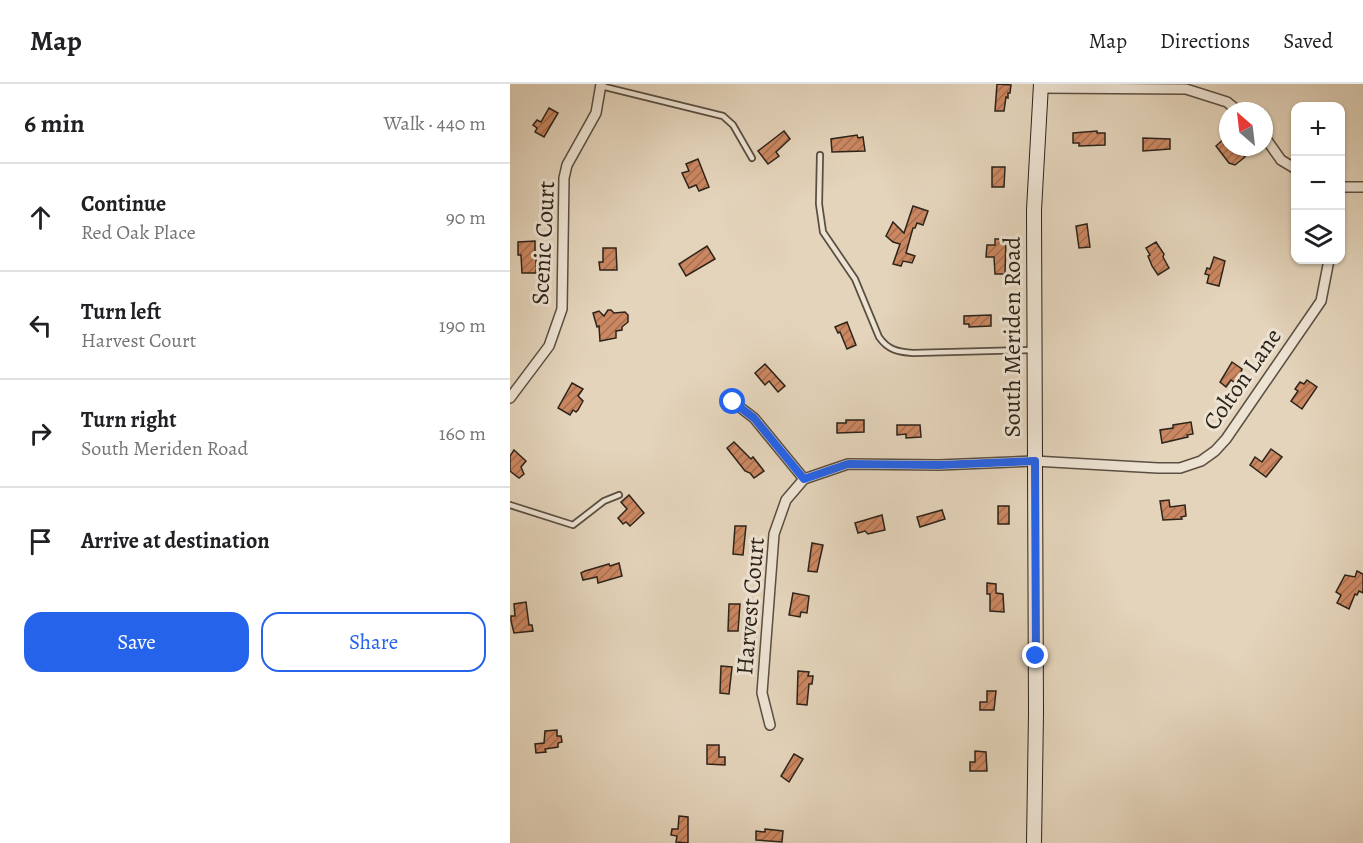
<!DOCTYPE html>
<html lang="en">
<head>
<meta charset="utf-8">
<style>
	:root { --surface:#fff; --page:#f6f6f6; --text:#202124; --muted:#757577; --line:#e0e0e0; --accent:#2563eb }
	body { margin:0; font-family:Alegreya,serif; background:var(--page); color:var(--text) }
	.controls { position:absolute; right:18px; top:18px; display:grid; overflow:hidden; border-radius:12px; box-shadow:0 2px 4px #0004 }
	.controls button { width:54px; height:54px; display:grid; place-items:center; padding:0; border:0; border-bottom:2px solid var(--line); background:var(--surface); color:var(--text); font:30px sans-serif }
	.compass { position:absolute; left:709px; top:18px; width:54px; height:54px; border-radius:50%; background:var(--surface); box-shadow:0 2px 4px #0004; rotate:332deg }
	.stop { position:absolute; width:18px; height:18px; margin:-14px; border:4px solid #2563eb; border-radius:50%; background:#fff }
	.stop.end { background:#2563eb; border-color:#fff; box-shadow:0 2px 6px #0008 }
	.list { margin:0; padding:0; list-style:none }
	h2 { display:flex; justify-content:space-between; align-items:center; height:78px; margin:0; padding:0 24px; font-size:26px }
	h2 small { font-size:20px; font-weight:400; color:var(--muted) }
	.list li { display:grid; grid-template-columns:39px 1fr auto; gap:18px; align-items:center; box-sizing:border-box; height:108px; padding:0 24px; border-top:2px solid var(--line) }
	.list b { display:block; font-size:22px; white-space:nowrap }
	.list p { margin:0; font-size:20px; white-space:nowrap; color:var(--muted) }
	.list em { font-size:20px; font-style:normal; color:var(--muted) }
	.actions { display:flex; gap:12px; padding:18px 24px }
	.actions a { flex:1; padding:14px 0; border:2px solid var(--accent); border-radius:18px; text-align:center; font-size:21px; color:var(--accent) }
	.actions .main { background:var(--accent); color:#fff }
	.icon { flex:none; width:33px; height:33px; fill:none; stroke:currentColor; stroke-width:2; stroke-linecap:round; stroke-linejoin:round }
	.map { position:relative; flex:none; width:853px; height:759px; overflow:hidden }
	header { display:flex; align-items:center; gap:36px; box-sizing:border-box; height:84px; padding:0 30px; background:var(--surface); border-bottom:2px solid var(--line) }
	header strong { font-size:28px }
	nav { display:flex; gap:33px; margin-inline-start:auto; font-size:21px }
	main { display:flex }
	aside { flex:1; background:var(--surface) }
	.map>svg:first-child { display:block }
</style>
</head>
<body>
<header>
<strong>Map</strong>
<nav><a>Map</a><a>Directions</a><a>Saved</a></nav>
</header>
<main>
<aside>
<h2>6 min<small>Walk · 440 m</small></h2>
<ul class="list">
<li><svg class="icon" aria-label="ahead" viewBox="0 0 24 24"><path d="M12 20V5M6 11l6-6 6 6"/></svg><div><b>Continue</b><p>Red Oak Place</p></div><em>90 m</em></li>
<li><svg class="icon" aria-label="left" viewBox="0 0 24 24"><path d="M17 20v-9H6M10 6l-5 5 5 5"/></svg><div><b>Turn left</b><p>Harvest Court</p></div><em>190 m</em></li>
<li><svg class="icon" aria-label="right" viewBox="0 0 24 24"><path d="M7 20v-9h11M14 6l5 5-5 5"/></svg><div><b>Turn right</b><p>South Meriden Road</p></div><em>160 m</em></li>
<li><svg class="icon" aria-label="arrive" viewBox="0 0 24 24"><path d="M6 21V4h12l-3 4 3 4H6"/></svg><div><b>Arrive at destination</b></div></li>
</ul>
<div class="actions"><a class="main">Save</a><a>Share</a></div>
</aside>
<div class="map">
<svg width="853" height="759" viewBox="0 0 853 759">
	<defs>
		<pattern id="building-hatch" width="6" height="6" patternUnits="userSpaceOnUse" patternTransform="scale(1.5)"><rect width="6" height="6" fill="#cb8761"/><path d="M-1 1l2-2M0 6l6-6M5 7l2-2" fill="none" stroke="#a56e4f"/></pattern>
	</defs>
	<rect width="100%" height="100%" fill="#e4d4bb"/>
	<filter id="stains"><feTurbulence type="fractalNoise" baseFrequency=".00333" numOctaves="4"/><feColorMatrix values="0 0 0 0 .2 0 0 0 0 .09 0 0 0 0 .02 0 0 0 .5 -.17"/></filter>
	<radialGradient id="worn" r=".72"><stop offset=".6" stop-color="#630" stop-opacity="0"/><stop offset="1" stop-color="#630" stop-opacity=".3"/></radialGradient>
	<!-- building -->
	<g fill="url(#building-hatch)" stroke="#2c231a" stroke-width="1.5">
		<path d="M487,0L501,1L500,9H498V14L496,13L494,27H485Z"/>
		<path d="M39,24L48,29L34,53L25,48L27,44L23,41L27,36L31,38Z"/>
		<path d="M274,47L280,55L266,68L269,72L258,80L248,67Z"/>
		<path d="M587,47V49H595V61L569,62V59H563V49Z"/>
		<path d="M347,51L348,54L353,53L355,67L322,68L321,55Z"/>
		<path d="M718,51V63H727L735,73L725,81L719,79L706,62Z"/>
		<path d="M633,54L660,55V65L633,67Z"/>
		<path d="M188,75L199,103L189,107L186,101L179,104L172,89L179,87L176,80Z"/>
		<path d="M482,83H495L494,103H482Z"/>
		<path d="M403,122L418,127L413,141L407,139L405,144H403L396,169L405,172L402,179L393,177L391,182L383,180L390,160L383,158L376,152L383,138L394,149Z"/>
		<path d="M577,140L580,163L569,164L566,142Z"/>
		<path d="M485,155H496L495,190H485L484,173H476L477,161H485Z"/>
		<path d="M25,157V168L28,171L26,173V189H12L11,171H8V158Z"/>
		<path d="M646,158L654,170L653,173L659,184L648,191L642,182L638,172L640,171L636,164Z"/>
		<path d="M197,162L205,175L176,192L169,180Z"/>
		<path d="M93,164H106L107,186H90L89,178H93Z"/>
		<path d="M704,173L715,177L709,202L697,199L699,191L695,190L697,184L700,185Z"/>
		<path d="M98,226H101L104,229L115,228L118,231V238L112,243V246L106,247V254L90,257L89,242L87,243L83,229L89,227L94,232Z"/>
		<path d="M481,231V242L459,243V240H454V232Z"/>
		<path d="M337,238L346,261L337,265L330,248L328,249L325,243Z"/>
		<path d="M722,278L732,285L731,289L724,298L721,296L716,303L710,298Z"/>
		<path d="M255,280L275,302L268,308L259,297L255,301L245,289Z"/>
		<path d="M797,296L807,303L792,325L781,317L788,307L785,305L790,298L794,300Z"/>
		<path d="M62,299L73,305L68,312L73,317L68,326L66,328L63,326L60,331L48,324Z"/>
		<path d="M336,336H354V348L327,349V339H336Z"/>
		<path d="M681,338L683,350L677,351L678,353L652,359L650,346L663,344V341Z"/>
		<path d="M387,341H410L411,353L396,354V350L387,351Z"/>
		<path d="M224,358L241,375L243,373L254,387L244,394L240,389L235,387L217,364Z"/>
		<path d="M761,365L772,373L756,393L740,381L745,373L752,378Z"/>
		<path d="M4,366L16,377L11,383L14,390L9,394L0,387V372Z"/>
		<path d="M119,411L134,429L120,442L116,438L113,440L108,434L117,425L111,418Z"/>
		<path d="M659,416L660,423L675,421L676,432L671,433L672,435L653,436L650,417Z"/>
		<rect x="488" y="422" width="11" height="18"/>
		<path d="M432,426L435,435L410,443L407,433Z"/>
		<path d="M372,431L375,446L358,450L355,447L348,449L345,439Z"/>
		<path d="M225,442H236L233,471L223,470Z"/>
		<path d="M302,459L313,461L307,488L298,487Z"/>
		<path d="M109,479L112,492L88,499L87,493L73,496L71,489L75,487L99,480L100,482Z"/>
		<path d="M847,487L853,490V509L849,507L847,511L845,510L839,525L827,519L831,511L826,508L835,491L845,493Z"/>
		<path d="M477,499L486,500V509L493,510L494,528L480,527V510H477Z"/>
		<path d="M283,509L299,512L297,529L291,528L290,533L279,531Z"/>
		<path d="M16,518L19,541H22L23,547L4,549L1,537V532H5L4,520Z"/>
		<path d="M219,520H230L228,547H218Z"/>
		<path d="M211,582L222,583L219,610L210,609Z"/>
		<path d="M288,587L299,588L298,592H303L302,600H299L297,621L287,620Z"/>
		<path d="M477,607H486L484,626H470V618H477Z"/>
		<path d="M47,646V652H51L52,658L48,659V663L35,665L36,668L26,669L25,660L34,659L35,647Z"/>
		<path d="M197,661H209V673H215V681L197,680Z"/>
		<path d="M465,667L476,668L477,687H460V678H465Z"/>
		<path d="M284,670L293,675L279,698L271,692Z"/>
		<path d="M169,732L178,733V759L166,758L167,752L161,751L162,745H168Z"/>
		<path d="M255,745L273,747L272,758L246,756V747L255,748Z"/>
	</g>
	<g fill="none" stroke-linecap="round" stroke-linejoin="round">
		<!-- lane casing -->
		<g stroke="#5a4f42" stroke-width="8">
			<g id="lane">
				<path d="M91,2L213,32L223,41L242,74"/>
				<path d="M310,71L309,120L313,148L345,195L369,253C378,266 388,268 403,269L521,266"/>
				<path d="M0,421L63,441L94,417L109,411"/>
			</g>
		</g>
		<!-- street casing -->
		<g stroke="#5a4f42" stroke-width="12">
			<g id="street">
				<path d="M530,4L676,5L717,18L728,27"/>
				<path d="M754,52L771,76L786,85"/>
				<path d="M830,103H853"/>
				<path d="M0,314L39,262L52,225L54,94L57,81L86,29L91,0"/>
				<path d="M223,318L244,334L294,395"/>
				<path d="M260,641L252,609L264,450L276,416L294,395L338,380L429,381L524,377L648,384H670L691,377L705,367L716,355L811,217L819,176"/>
			</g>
		</g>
		<!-- secondary casing -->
		<g stroke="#2c231a" stroke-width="16">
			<path id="secondary" d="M524,759L526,629L524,126L531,0"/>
		</g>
		<!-- lane -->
		<use href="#lane" stroke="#ede3d3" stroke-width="4.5"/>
		<!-- street -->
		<use href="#street" stroke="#ede3d3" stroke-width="9"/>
		<!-- secondary -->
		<use href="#secondary" stroke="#ede3d3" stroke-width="14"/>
	</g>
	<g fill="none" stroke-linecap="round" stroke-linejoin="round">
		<!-- route -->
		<path stroke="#2563eb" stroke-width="8" d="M223,318L244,334L294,395L338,380L429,381L525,377L526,572"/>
	</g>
	<g text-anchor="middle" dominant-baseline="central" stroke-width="6" stroke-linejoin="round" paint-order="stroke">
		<!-- street labels -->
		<g font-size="24" fill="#2c231a" stroke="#ede3d3">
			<text transform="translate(33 159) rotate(-87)">Scenic Court</text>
			<text transform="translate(502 253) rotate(-90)">South Meriden Road</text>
			<text transform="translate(732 295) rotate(-55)">Colton Lane</text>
			<text transform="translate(240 522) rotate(-85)">Harvest Court</text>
		</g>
	</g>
	<rect width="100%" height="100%" filter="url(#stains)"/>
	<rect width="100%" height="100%" fill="url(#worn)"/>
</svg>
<div class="controls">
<button>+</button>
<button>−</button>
<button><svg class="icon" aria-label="layers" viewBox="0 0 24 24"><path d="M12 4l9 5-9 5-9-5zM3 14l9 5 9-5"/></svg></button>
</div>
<svg class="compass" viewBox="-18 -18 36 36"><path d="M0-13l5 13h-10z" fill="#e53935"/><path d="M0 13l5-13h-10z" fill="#757577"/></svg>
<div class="stop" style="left:223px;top:318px"></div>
<div class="stop end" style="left:526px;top:572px"></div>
</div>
</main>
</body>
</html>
